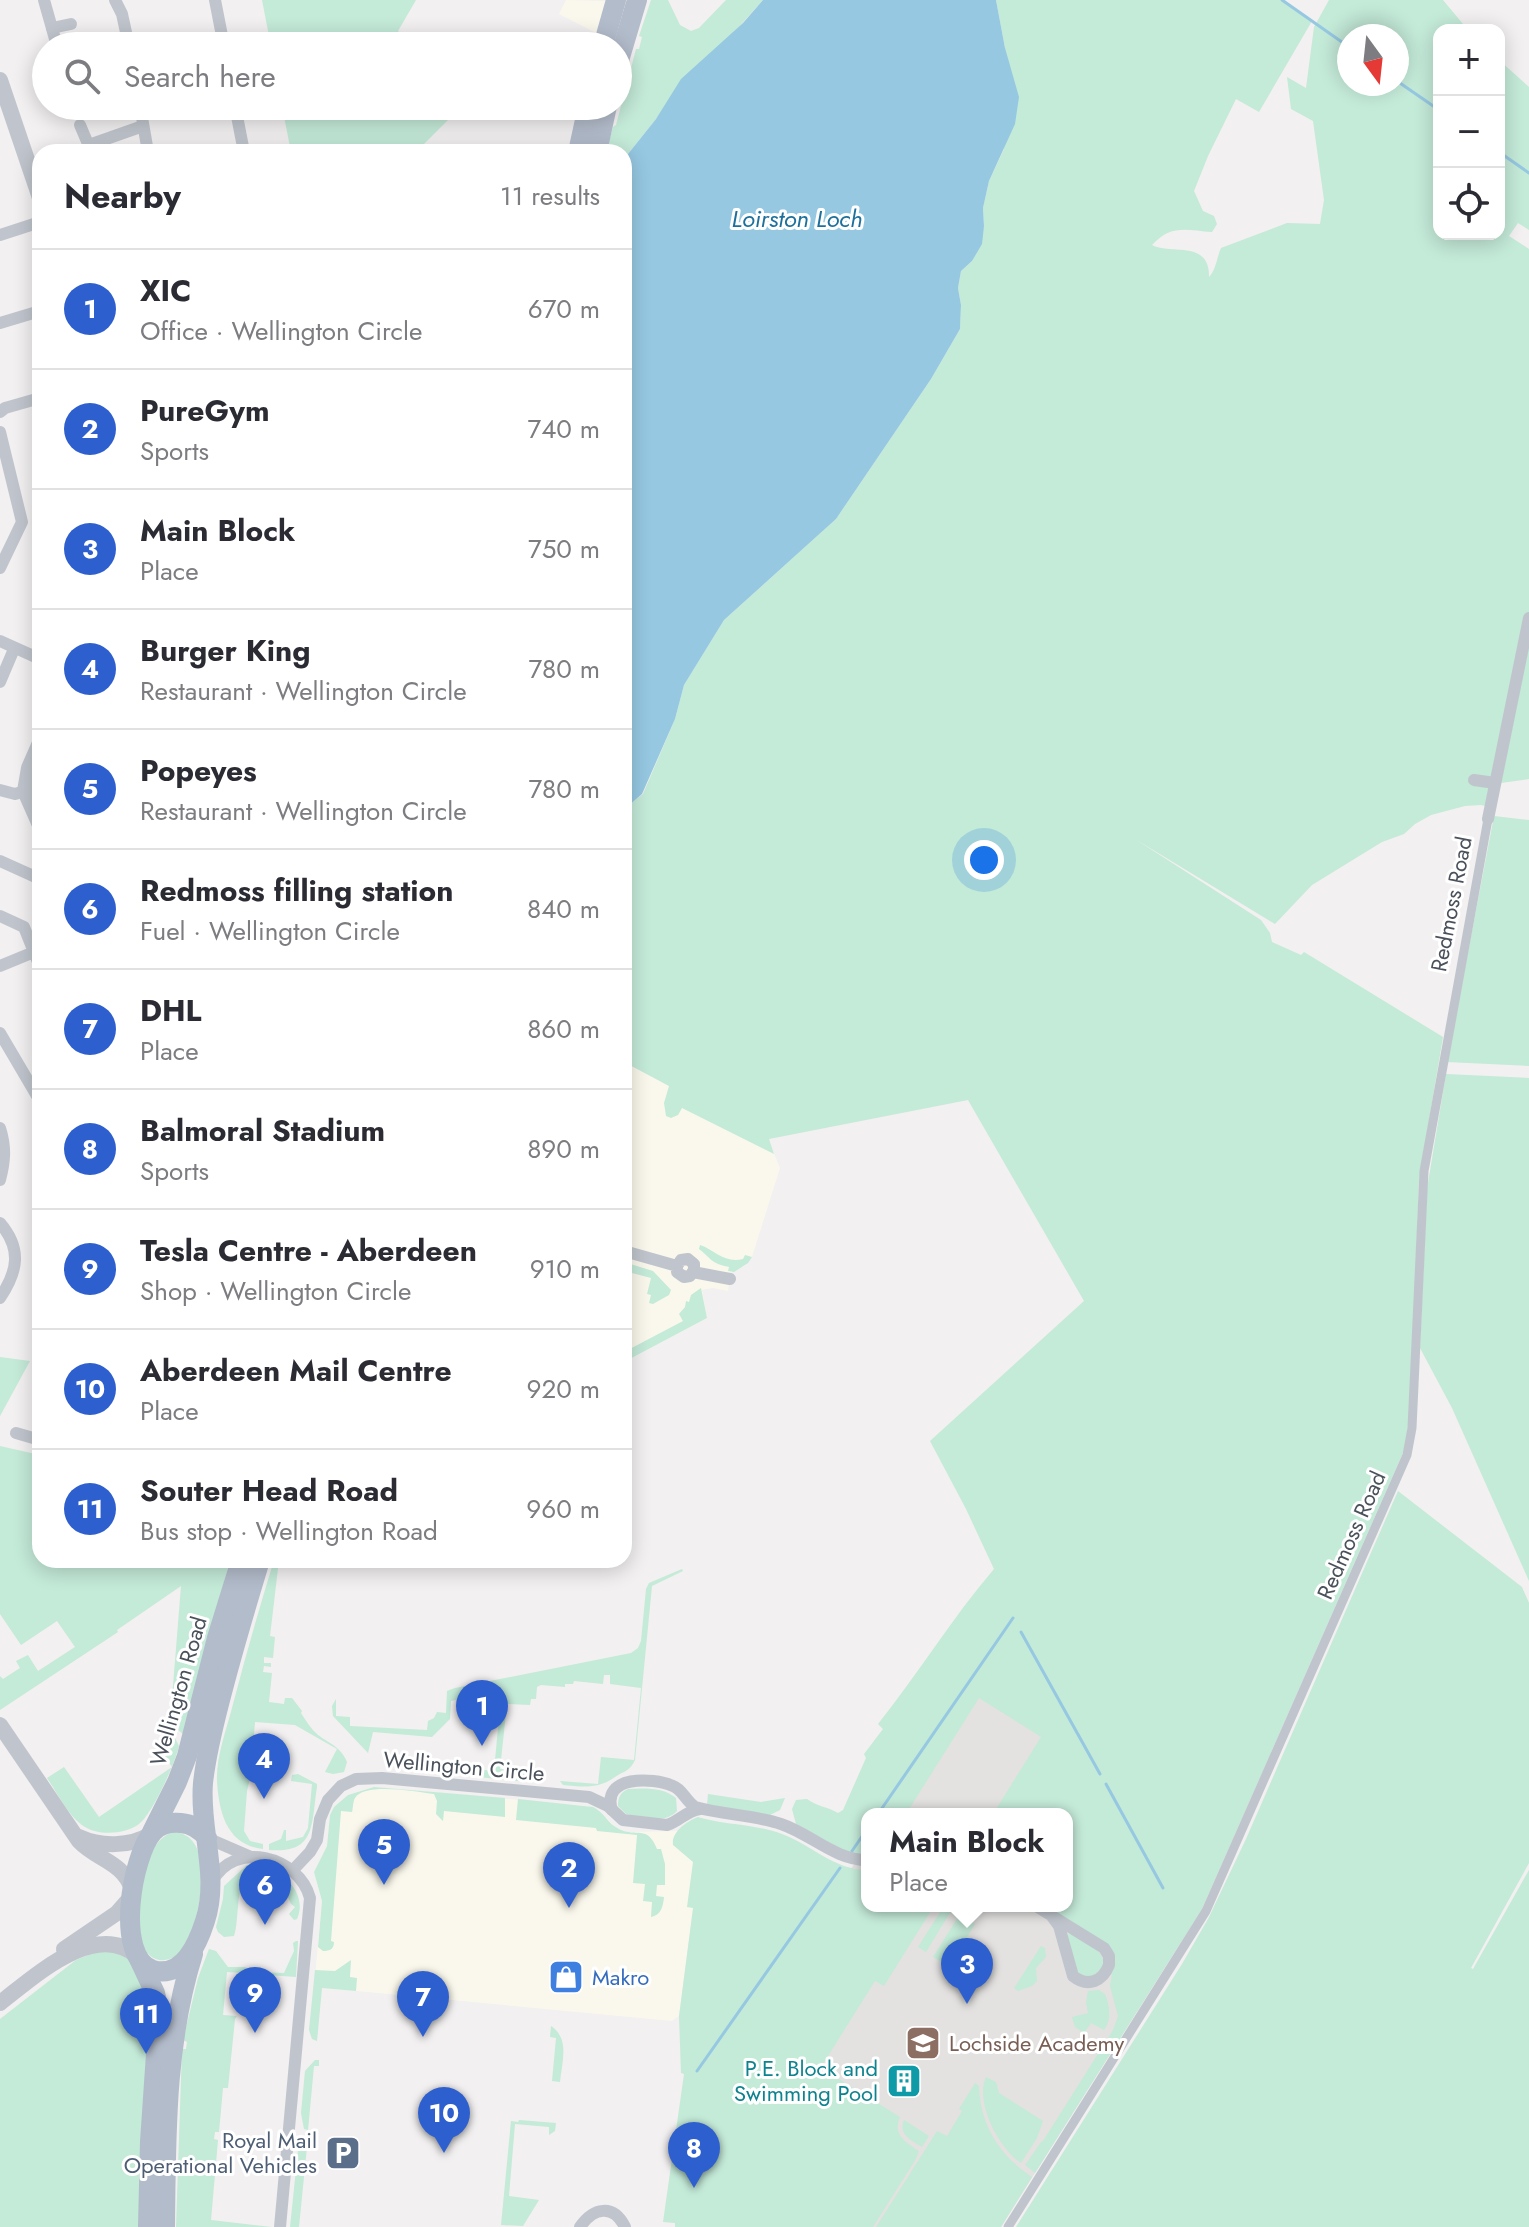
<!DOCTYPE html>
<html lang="en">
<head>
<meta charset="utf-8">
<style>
	:root { --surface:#fff; --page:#f2f2f3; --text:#2b2b33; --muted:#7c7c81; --line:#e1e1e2; --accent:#2e5fce }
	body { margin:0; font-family:Jost,sans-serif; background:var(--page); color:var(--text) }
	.controls { position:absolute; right:24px; top:24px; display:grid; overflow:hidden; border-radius:16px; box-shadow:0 4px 20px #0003 }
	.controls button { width:72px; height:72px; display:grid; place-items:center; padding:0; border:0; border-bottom:2px solid var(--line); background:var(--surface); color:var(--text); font:40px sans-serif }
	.compass { position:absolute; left:1337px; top:24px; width:72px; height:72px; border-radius:50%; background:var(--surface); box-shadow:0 4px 20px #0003; rotate:165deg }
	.you { position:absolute; left:984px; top:860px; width:28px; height:28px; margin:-20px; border:6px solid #fff; border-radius:50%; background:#1a73e8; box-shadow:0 0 0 12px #1a73e833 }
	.badge { display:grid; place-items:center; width:52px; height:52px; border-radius:50%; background:var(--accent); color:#fff; font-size:26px; font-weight:700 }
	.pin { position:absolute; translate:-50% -66px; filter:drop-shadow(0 2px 4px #0008) }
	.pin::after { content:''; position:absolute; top:42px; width:28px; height:24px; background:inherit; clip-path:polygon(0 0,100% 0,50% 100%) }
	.popup { position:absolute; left:861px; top:1808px; width:212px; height:104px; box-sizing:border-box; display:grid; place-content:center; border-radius:16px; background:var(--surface); filter:drop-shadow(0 2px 6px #0005); font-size:26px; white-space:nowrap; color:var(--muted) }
	.popup b { font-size:30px; color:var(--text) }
	.popup::after { content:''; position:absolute; left:50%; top:100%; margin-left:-16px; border:16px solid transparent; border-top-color:var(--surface) }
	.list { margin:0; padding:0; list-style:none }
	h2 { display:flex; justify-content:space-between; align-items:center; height:104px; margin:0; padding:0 32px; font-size:34px }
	h2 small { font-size:26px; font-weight:400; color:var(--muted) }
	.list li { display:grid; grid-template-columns:52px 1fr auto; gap:24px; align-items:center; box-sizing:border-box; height:120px; padding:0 32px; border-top:2px solid var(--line) }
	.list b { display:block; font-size:30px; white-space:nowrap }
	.list p { margin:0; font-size:26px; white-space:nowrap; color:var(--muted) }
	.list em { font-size:26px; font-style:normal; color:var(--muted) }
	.icon { flex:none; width:44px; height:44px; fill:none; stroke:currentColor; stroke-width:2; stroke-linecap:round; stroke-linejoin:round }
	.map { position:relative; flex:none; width:1529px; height:2227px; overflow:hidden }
	.search { position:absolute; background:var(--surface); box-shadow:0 4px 20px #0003; left:32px; top:32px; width:600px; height:88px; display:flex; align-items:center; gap:20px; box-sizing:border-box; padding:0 28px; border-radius:44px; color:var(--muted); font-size:30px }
	.panel { position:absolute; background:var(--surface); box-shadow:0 4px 20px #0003; left:32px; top:144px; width:600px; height:1424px; border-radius:24px }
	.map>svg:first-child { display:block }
</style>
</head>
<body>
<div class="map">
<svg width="1529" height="2227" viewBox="0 0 1529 2227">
	<rect width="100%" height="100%" fill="#f2f0f0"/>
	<!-- commercial -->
	<g fill="#faf8ec">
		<path d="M566,0L606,1L596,33L559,14Z"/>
		<path d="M624,1062L768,1139L780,1168L752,1257L744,1266L731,1272L728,1291L713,1288L702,1290L707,1318L624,1362Z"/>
		<path d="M374,1787L586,1806L599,1810L616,1828L627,1832L677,1831L689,1821L700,1817L705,1819L679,2016L672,2021L314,1987L322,1901L314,1872L327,1846L330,1815L334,1807L348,1795Z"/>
	</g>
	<!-- education -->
	<g fill="#e3e2e1">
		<path d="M972,1687L1050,1737L1001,1814H885Z"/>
		<path d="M867,1840V1906H1058L1162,1971L1001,2227H779L679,2114L860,1856Z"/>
	</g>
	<!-- green -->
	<g fill="#c4ead8" fill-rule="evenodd">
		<path d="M262,0H416L398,31L414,46H271Z"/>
		<path d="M651,0H668L680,25L691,31L699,28L726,0H763L656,119L624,159V152H606L613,127L616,125L636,49H639L642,37L639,36Z"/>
		<path d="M996,0H1282L1312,21L1259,112L1236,99L1208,156L1194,191L1203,211L1214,216L1217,224L1212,232C1186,230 1171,224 1152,245C1169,255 1210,239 1209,277C1216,270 1217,257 1221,248L1287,223L1320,224L1324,200L1313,121L1291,109L1287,77L1306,88L1314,27L1329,0H1443L1468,30H1439V234H1499V60L1529,87V230L1518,223L1509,236L1529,249V618L1490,807L1481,805L1465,806L1431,815L1415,824L1404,834L1382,842L1312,885L1275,924L1135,839L1261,920L1270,933L1272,942L1301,955L1304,952L1443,1037L1419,1180L1411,1395L1406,1446L1202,1909L1035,2173L1025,2165L1041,2142L1043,2141L1113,2030L1118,2016L1110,1986L1114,1960L1046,1906H1067V1814H993L1041,1737L979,1698L906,1814H867V1856L850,1854L796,1824L792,1809L796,1800L807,1799C816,1806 828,1807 838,1813L843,1810L866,1758L864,1754L883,1729L878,1724C918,1674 952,1618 994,1569L966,1509L930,1441L1084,1301L968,1100L769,1139L774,1154L682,1108L678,1115L671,1118L666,1116L664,1103L669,1086L624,1062V805H628L643,794L675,719L684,685L724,620L836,519L931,379L960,329L961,305L958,288L961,271L972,261L984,226L983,208L989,181L1004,149L1005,48ZM1349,36H1397V84H1349Z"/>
		<path d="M282,106H462L416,152H291Z"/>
		<path d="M1529,642V779L1501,783Z"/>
		<path d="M1494,816L1529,820V1066L1447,1062Z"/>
		<path d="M1446,1074L1529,1078V1581L1452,1408L1420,1348L1427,1189Z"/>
		<path d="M700,1245C715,1250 725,1264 743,1259L745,1255L752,1257L748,1263L734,1272L728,1271L729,1267C710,1263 712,1259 699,1249Z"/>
		<path d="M624,1262L653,1271L671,1290L669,1295L653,1304L649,1303L651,1295L647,1294L651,1278L624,1271Z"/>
		<path d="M701,1288L707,1318L624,1362V1352L683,1321L679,1314L685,1307L686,1301L689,1302L691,1295Z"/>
		<path d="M0,1357L30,1361L0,1416Z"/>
		<path d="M0,1446L40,1455V1560H230L183,1734L170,1723L181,1586L117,1630L118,1632L0,1710V1676L3,1679L20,1668L16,1661L28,1655L38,1671L75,1647L57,1621L21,1645L0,1614Z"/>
		<path d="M1398,1491L1522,1587L1529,1603V1863L1471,1968L1473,1969L1529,1870V2227H1016L1182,1964L1208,1919L1246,1839Z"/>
		<path d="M274,1560H279L270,1636L275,1637L273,1658L264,1657V1663H271V1667L264,1666L263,1672L272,1673L269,1702L284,1704L285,1698H292L302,1711L301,1713C306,1721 311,1729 318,1735C330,1744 341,1747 347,1762L344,1772L333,1774L325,1772L337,1749L295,1725L255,1722L253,1747L266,1748V1758L253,1766L247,1791L244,1831L250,1841L263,1844V1849C227,1845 219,1813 217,1781C216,1757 226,1731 232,1708C245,1658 259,1609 274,1560Z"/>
		<path d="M682,1569L683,1571L652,1586L635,1760C630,1771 624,1771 615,1777C598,1789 584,1787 563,1785L560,1781L598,1784L601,1757L634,1760L641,1688L610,1684V1675H604L603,1684L574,1681L573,1684H565V1687L541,1685L537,1687L536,1699H531L530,1705L507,1704L500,1769L536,1773L533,1779L526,1782L469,1776L466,1774L467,1768L494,1771L501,1696L484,1694L451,1701L450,1719L432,1737L373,1732L368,1753L333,1716L332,1706L336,1699V1716L350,1717V1726L427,1730L428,1721L434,1718L437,1712L446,1713L447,1691L455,1688L631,1653L638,1648L641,1641L646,1589L649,1583Z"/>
		<path d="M170,1728L179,1746C175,1763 153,1813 139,1824C126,1834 99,1836 85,1827C69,1817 58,1794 47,1778L64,1767L99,1817L172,1767L158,1746L169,1738Z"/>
		<path d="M298,1774L317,1784V1787C311,1823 317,1854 269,1850V1844L281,1839L284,1830H286V1841L303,1837L308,1828L312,1784L291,1781L292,1775Z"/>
		<path d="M374,1787L505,1798V1817L444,1811L443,1821L436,1814L437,1801L434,1794C416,1792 365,1782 355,1798C353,1801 353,1809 352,1812L341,1811L331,1941L334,1942C334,1949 330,1951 323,1951L318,1947L322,1901L314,1872L327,1846L330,1815L334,1807L348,1795Z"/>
		<path d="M628,1789C644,1788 663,1787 676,1798L677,1811C666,1824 641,1818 626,1814L618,1806C618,1797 620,1793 628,1789Z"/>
		<path d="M708,1794L761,1802L785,1798L780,1810L770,1815L707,1805Z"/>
		<path d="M518,1799L593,1807C604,1812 608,1824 619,1829C637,1838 647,1824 657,1849H661L665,1864V1885H657L656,1896L664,1897C663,1907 661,1915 651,1917L652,1902L643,1901L645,1884L633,1883L637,1835L597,1831L596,1828L516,1820Z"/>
		<path d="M698,1817C723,1825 756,1824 782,1834C812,1845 834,1870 867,1870V1906H934L884,1986L875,1981L818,2072L823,2075L826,2071L900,2117C892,2135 906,2142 919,2151L916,2159L873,2227H675V2223L663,2222L684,2074L681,2073L679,2016L693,1908L687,1907L693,1862L673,1845C671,1832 687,1821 698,1817Z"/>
		<path d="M173,1832C218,1834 200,1917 187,1943C177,1964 149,1968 142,1942C135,1914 141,1841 173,1832Z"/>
		<path d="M247,1865C274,1863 310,1889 297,1919L294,1920L289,1914L295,1907L291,1904L286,1893L268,1882L269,1877L260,1873L258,1877C253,1877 249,1876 245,1881C236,1889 239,1923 234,1936L224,1937L218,1932L216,1927L223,1899L224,1886Z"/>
		<path d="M944,1906H954L926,1952L918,1947Z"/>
		<path d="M965,1906H976L967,1919L975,1924L949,1967L933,1957Z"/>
		<path d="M1068,1934H1072C1085,1942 1103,1948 1104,1965L1093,1977L1081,1975L1077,1971L1067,1936Z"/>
		<path d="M296,1941H298L296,1977L227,1972L223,2015L237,2016L235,2019L228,2088H223L219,2132H215L214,2139L218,2140L211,2220L272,2227H176L182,2049H186L187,2042L183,2040L198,1978L209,1949L216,1951L228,1967H245L257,1972L284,1973L294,1951L293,1943Z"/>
		<path d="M112,1945L117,1946L152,1987L148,2227H0V2019L76,1960Z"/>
		<path d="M1041,1946L1045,1948L1046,1957L1036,1968L1037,1981L1032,1986L1018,1991L1014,1988Z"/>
		<path d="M351,1960L350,1977L357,1978L356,1991L322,1988L317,2041L312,2039L309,2030L315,1970L335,1971Z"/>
		<path d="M1099,1990L1105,1994C1110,2006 1112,2020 1104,2030L1091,2023L1084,2033L1075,2027L1072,2017L1088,2013L1086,2002L1088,1991Z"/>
		<path d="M551,2026C570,2039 562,2061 560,2082L552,2081L556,2038L550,2037Z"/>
		<path d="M315,2060H319V2066H314L308,2130L304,2129L301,2113L305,2071Z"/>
		<path d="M986,2077L996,2082L999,2093L1043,2121L1037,2138L1021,2163C1000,2150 974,2102 986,2077Z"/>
		<path d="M975,2083L979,2086C980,2125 1000,2156 1032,2177L1001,2227H876L937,2131L947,2136L962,2111L959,2109Z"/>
		<path d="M519,2120L556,2123L555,2131L549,2135V2127L515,2124L509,2196L539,2200L523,2226L501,2225L511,2121L518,2122Z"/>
		<path d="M904,2120L929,2136L922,2147C911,2140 898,2135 904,2120Z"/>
		<path d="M303,2136L308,2137L299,2227H290L298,2150Z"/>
	</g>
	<!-- water -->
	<path fill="#96c8e2" d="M763,0H996L1005,48L1019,97L1015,124L989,181L983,208L984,226L982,244L972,261L961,271L958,288L961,305L960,329L931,379L836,519L724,620L684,685L675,719L642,794L628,806L624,805V159L656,119L681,79L743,23Z"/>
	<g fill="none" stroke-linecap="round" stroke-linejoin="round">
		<!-- stream -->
		<g stroke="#96c8e2" stroke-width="3">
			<path d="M1282,0L1349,47"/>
			<path d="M1397,81L1439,110"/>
			<path d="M1499,152L1529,173"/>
			<path d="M1021,1632L1100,1774"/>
			<path d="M1106,1784L1163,1888"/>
			<path d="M878,1814L1013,1618"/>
			<path d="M852,1851L867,1829"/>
			<path d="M697,2071L840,1868"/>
		</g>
		<!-- pedestrian -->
		<path stroke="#c0c5cd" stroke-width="9" d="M1008,2227L1206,1911L1407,1455L1412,1428L1424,1171L1488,819"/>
		<!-- minor -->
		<g stroke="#c0c5cd" stroke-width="12">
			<path d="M44,0L57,46"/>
			<path d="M115,0L122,14L129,46"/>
			<path d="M215,0L224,46"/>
			<path d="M52,28L71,24"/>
			<path d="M140,106L148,152"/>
			<path d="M235,106L244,152"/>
			<path d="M80,125L91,151"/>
			<path d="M89,145L143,126"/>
			<path d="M0,235L40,222"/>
			<path d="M0,323L40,311"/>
			<path d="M0,412L5,408L40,398"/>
			<path d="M0,432L22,522L0,568"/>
			<path d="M0,641L40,659"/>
			<path d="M0,682L14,649"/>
			<path d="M1474,780L1495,783"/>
			<path d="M0,790L15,794L25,791"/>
			<path d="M1488,819L1529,618"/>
			<path d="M0,861L40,879"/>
			<path d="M0,916L24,927L40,967"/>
			<path d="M0,966L34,952"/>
			<path d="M0,1033L40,1101"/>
			<path d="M0,1128C6,1147 5,1161 0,1180"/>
			<path d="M0,1223C22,1249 18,1271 0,1298"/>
			<path d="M624,1251L677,1266V1272L684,1277L690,1276L694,1270V1264L688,1259L681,1260L677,1266"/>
			<path d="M693,1272L730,1279"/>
			<path d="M16,1433L40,1440"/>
			<path d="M612,1810C601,1775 653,1777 673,1786C682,1789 686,1801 695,1807C724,1815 754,1815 781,1824C811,1834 835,1860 867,1860"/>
			<path d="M207,1838L251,1857"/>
			<path d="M293,1870L310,1852L317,1840L320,1819L328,1800L341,1786L356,1779L382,1778L589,1797L608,1806L623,1820L667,1825C680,1821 686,1811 700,1809"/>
			<path d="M212,1882C234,1839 299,1856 310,1898L280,2227"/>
			<path d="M1036,1906L1104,1948L1109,1956V1965C1103,1981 1088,1988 1073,1976L1059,1926L1051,1915"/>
			<path d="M580,2227C593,2208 613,2203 625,2227"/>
		</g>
		<!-- tertiary -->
		<g stroke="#c0c5cd" stroke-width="16">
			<path d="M0,80L40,198"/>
			<path d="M40,743L29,768L25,791L40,825"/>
			<path d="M0,1725L79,1841C97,1860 123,1862 132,1889"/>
			<path d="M79,1837C100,1847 131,1847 151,1834"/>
			<path d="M64,1949L117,1913L131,1897"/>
			<path d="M0,2003C33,1978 96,1918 138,1957"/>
		</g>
		<!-- primary -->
		<g stroke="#b3bccb" stroke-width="20">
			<path d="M603,46L616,0"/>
			<path d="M618,64L637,0"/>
			<path d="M578,152L588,106"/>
			<path d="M597,152L607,106"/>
			<path d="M152,1832L177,1782L187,1756L217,1638L241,1560"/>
			<path d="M207,1838C200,1829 192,1824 181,1823C171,1822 160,1824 153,1832C132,1855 114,1958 153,1970C183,1979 198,1943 205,1921C220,1875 199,1830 203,1783C206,1755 213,1727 220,1700C232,1653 246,1606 260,1560"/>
			<path d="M140,1961L155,1993L159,2010L150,2142L148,2227"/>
			<path d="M165,2227C166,2135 165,2043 193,1954"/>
		</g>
	</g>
	<!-- icons -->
	<defs>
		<g id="shop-square" transform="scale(1.8)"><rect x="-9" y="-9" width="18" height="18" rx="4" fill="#3f7fe0" stroke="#fff"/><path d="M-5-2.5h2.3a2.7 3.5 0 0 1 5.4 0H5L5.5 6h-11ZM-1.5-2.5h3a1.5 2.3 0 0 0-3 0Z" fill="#fff"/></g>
		<g id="school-square" transform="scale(1.8)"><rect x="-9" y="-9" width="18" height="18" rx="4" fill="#8d6e63" stroke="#fff"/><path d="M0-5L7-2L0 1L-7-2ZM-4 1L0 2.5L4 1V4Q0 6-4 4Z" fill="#fff"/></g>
		<g id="building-square" transform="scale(1.8)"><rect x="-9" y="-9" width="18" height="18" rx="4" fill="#0f9aa8" stroke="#fff"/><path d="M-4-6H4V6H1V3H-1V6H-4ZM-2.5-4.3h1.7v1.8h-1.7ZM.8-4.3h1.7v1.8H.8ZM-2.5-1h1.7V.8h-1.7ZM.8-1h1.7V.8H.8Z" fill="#fff"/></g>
		<g id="parking-square" transform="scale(1.8)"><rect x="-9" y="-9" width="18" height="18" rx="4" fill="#5c6f8a" stroke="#fff"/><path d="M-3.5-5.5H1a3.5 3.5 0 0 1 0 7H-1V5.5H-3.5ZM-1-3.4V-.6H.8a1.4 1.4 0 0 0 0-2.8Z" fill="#fff"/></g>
	</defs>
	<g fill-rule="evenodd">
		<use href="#shop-square" x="566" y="1977"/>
		<use href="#school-square" x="923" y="2043"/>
		<use href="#building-square" x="904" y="2081"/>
		<use href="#parking-square" x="343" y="2153"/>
	</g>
	<g text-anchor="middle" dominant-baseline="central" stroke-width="6" stroke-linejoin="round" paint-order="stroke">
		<!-- street labels -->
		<g font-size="22" fill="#4a515b" stroke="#fff">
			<text transform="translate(1451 904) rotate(-79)">Redmoss Road</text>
			<text transform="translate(1351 1535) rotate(-66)">Redmoss Road</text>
			<text transform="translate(178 1691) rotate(-74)">Wellington Road</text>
			<text transform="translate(464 1766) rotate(5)">Wellington Circle</text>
		</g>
		<!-- shop labels -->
		<g font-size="22" fill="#366cbe" stroke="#fff" text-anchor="start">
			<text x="592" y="1977">Makro</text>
		</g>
		<!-- education labels -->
		<g font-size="22" fill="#785e54" stroke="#fff" text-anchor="start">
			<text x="949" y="2043">Lochside Academy</text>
		</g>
		<!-- culture labels -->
		<g font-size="22" fill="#0d838f" stroke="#fff" text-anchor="end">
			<text x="878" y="2068">P.E. Block and<tspan x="878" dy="25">Swimming Pool</tspan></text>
		</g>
		<!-- service labels -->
		<g font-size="22" fill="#4e5e75" stroke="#fff" text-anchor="end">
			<text x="317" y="2140">Royal Mail<tspan x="317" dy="25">Operational Vehicles</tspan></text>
		</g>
		<!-- water labels -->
		<g font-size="24" font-style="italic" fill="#1d709b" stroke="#fff">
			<text x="797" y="218">Loirston Loch</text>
		</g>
	</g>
</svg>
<div class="controls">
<button>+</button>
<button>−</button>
<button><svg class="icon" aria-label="locate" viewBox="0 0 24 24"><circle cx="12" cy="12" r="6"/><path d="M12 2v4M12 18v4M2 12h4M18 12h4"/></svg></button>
</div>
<svg class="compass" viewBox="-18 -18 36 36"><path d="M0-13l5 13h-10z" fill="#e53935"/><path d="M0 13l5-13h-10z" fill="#7c7c81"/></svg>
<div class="you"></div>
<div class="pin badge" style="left:482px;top:1746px">1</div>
<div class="pin badge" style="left:569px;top:1908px">2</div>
<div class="pin badge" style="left:967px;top:2004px">3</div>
<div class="popup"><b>Main Block</b>Place</div>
<div class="pin badge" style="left:264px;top:1799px">4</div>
<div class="pin badge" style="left:384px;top:1885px">5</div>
<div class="pin badge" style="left:265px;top:1925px">6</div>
<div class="pin badge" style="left:423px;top:2037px">7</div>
<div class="pin badge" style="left:694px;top:2188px">8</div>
<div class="pin badge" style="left:255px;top:2033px">9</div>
<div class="pin badge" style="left:444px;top:2153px">10</div>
<div class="pin badge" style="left:146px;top:2054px">11</div>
<div class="search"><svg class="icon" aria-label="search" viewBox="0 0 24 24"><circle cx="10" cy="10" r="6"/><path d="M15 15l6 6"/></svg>Search here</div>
<section class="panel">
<h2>Nearby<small>11 results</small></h2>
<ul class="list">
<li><span class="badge">1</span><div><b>XIC</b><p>Office · Wellington Circle</p></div><em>670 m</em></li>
<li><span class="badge">2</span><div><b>PureGym</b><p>Sports</p></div><em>740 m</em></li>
<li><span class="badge">3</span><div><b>Main Block</b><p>Place</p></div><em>750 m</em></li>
<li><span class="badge">4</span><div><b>Burger King</b><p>Restaurant · Wellington Circle</p></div><em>780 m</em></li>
<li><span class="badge">5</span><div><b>Popeyes</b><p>Restaurant · Wellington Circle</p></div><em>780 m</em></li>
<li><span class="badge">6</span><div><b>Redmoss filling station</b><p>Fuel · Wellington Circle</p></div><em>840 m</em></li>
<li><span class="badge">7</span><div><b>DHL</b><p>Place</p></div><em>860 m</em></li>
<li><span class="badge">8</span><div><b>Balmoral Stadium</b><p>Sports</p></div><em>890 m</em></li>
<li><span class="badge">9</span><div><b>Tesla Centre - Aberdeen</b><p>Shop · Wellington Circle</p></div><em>910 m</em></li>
<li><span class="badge">10</span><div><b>Aberdeen Mail Centre</b><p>Place</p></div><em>920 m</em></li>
<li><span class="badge">11</span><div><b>Souter Head Road</b><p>Bus stop · Wellington Road</p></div><em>960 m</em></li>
</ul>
</section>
</div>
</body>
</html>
